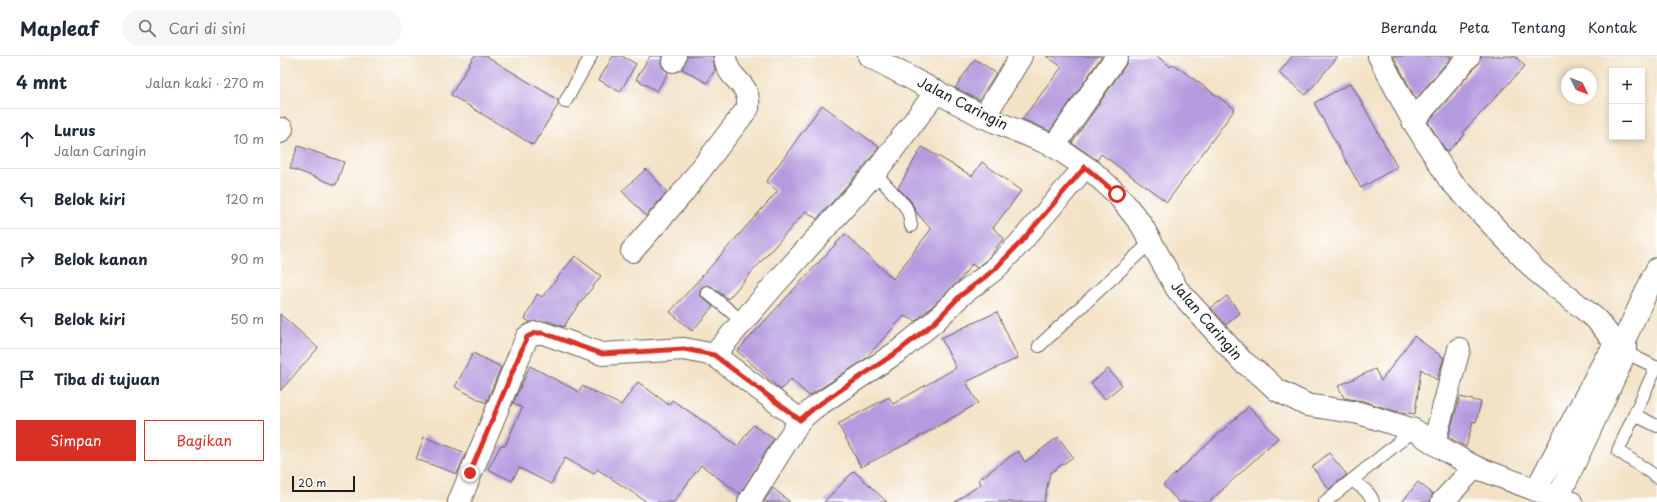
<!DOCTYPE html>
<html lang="id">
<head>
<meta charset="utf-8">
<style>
	:root { --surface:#fff; --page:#f6f6f7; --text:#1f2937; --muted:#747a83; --line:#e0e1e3; --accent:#d93025 }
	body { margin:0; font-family:"Playpen Sans",sans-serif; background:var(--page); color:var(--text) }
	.controls { position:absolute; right:12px; top:12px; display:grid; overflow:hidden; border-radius:0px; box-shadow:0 2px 6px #0003 }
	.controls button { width:36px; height:36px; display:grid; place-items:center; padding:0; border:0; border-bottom:1px solid var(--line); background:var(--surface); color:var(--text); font:20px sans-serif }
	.compass { position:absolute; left:1281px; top:12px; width:36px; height:36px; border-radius:50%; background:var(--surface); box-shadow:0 2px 6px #0003; rotate:133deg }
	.scale { position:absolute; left:12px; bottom:10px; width:63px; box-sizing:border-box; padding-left:4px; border:2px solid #1c1c1c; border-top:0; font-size:11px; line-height:14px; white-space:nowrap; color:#1c1c1c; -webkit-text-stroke:3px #fff; paint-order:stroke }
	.stop { position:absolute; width:12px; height:12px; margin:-9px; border:3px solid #d93025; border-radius:50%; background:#fff }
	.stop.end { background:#d93025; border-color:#fff; box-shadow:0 1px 4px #0008 }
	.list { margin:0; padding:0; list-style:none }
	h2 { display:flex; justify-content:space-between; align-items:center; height:52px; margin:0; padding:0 16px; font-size:17px }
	h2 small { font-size:13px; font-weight:400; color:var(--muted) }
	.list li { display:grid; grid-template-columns:26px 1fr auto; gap:12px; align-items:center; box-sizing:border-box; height:60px; padding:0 16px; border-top:1px solid var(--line) }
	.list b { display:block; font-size:15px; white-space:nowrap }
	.list p { margin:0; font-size:13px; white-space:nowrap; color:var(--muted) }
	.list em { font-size:13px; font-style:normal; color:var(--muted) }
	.actions { display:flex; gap:8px; padding:12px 16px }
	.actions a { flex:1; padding:9px 0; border:1px solid var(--accent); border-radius:0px; text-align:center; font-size:14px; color:var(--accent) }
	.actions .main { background:var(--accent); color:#fff }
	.icon { flex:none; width:22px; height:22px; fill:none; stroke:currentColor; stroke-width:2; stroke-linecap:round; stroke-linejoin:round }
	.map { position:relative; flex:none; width:1377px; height:446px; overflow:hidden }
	header { display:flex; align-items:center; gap:24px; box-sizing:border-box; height:56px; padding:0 20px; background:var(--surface); border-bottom:1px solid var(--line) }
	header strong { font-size:19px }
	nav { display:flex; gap:22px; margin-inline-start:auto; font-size:14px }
	.search { width:280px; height:36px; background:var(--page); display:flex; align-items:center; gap:10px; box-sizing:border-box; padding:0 14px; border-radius:22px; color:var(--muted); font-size:15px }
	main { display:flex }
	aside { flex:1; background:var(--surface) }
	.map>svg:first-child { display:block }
</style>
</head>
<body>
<header>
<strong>Mapleaf</strong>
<div class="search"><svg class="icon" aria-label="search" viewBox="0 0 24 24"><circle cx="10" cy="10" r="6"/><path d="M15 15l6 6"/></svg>Cari di sini</div>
<nav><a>Beranda</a><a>Peta</a><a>Tentang</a><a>Kontak</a></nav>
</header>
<main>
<aside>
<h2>4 mnt<small>Jalan kaki · 270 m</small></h2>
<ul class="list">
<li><svg class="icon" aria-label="ahead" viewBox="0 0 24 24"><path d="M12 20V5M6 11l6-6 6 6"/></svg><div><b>Lurus</b><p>Jalan Caringin</p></div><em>10 m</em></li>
<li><svg class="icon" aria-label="left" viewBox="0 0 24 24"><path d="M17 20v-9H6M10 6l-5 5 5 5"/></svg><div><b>Belok kiri</b></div><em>120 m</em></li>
<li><svg class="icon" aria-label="right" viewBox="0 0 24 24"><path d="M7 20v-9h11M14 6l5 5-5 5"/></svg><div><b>Belok kanan</b></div><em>90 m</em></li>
<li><svg class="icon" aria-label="left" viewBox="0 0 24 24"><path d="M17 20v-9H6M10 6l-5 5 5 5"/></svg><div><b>Belok kiri</b></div><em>50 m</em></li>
<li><svg class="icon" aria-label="arrive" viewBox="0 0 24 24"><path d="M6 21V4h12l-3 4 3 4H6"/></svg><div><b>Tiba di tujuan</b></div></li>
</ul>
<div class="actions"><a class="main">Simpan</a><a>Bagikan</a></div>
</aside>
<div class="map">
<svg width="1377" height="446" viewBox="0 0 1377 446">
	<rect width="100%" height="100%" fill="#fff"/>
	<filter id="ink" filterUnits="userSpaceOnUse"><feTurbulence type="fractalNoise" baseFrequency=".025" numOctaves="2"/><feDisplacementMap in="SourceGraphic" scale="8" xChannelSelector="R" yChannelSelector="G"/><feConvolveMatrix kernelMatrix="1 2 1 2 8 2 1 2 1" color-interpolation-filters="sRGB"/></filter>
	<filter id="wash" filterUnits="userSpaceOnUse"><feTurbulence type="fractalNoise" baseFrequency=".012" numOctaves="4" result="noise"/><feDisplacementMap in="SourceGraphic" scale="16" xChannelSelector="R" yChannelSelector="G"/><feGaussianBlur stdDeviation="0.9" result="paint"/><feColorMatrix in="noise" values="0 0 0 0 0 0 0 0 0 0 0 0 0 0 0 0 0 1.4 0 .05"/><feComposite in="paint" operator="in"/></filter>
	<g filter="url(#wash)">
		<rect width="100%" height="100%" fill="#f3e2c6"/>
		<g id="blocks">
			<!-- building -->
			<g fill="#b49ade">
				<path d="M194,0H206L278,44V49L253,89L171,39Z"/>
				<path d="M333,0H342L356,8L340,36L319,24Z"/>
				<path d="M370,0H382L381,7L383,12L388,16L377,35L356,23Z"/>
				<path d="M407,0H433L435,14L427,27L402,13Z"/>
				<path d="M766,0H822L770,75L742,63L782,11Z"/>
				<path d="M849,0H877L891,11L893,8L955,53L887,146L821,98L817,104L792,87L847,7Z"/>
				<path d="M1012,0H1058L1026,39L999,17Z"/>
				<path d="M1113,0H1172L1136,43Z"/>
				<path d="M1201,0H1235L1245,10L1183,76L1185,78L1167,96L1148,66L1198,8Z"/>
				<path d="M695,3L716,17L699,44L675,32Z"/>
				<path d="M1071,27L1117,111L1081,132L1034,47Z"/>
				<path d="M542,49L599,91L585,109L537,163L526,155L448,243L431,230L428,229L422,231L420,235V239L433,251L412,275L390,256L498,135L486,126Z"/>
				<path d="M18,90L64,106L56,129L10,112Z"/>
				<path d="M642,91L692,120L702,106L741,135L713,172L724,182L706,205L697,212L692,208L678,226L636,265L624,260L584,304L529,340L511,323L501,334L457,295L565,178L613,223L651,173L636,156L631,145L618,132Z"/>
				<path d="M366,113L387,136L366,160L342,135Z"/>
				<path d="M295,200L321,220L289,262L284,271L267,265L250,266L245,263L257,238L262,241Z"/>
				<path d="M947,240L960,257L946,269L931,252Z"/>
				<path d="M717,256L738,302L686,326L698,347L632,385L581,411L558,368L609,341L613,348L676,312L661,282Z"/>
				<path d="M0,258L38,292L0,335Z"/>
				<path d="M1134,280L1164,302L1157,324L1141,313L1135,358L1114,355L1083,345L1064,342L1058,330L1095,313L1101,325Z"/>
				<path d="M193,297L221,311L206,347L175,331Z"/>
				<path d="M250,310L299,336L302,330L341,349L358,326L389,349L392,344L413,358L458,390L473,369L494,383L460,438L421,409L394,446H367L317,413L314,418L285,402L271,428L239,412L232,425L208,413L221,389L225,390L242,352L233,347Z"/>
				<path d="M828,313L842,329L825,343L811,327Z"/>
				<path d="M1180,341L1201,346L1196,366L1193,365L1186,391L1168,381Z"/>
				<path d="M969,350L998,382L929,446H899L883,429Z"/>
				<path d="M144,381L186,397L177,418L136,403Z"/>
				<path d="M778,381L793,401L770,417L764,446H675L701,428L698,424L738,395L745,406Z"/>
				<path d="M1049,397L1067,419L1049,433L1032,411Z"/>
				<path d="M574,415L607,446H544Z"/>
				<path d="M1138,426L1153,438L1150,446H1122Z"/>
				<path d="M493,432L510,446H484Z"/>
			</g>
		</g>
	</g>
	<g filter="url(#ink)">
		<use href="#blocks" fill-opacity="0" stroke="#676158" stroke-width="1"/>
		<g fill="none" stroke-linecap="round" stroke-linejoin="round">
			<!-- service casing -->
			<g stroke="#676158" stroke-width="14">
				<g id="service">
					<path d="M285,46L311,0"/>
					<path d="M595,117L625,150L629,158L631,170"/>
					<path d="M427,236L463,266"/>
					<path d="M759,290L871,186"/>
					<path d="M1345,296L1377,312"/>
					<path d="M1376,311L1338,395L1377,421"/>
					<path d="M1355,359L1377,370"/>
					<path d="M1072,424C1079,430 1091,436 1093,446"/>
					<path d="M1045,446L1134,374"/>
				</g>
			</g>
			<!-- minor casing -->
			<g stroke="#676158" stroke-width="24">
				<g id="minor">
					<path d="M589,0L704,61L774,90L813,116L837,138L861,168L897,233L962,305L982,320L997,334L1027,349L1079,357L1134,374L1168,396L1195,411L1256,434L1291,446"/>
					<path d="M1099,0L1133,65L1189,0"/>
					<path d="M393,5L395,0"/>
					<path d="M704,61L741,0"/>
					<path d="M1133,65L1169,123L1256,215L1316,263L1336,288L1345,296"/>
					<path d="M0,76L2,73"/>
					<path d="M774,90L837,0"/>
					<path d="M352,195L401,139L468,52C471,24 447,26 445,0"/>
					<path d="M434,299L497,226L595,117L657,35"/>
					<path d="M1154,387L1179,293"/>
					<path d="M1256,434L1325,304L1337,287"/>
					<path d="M1278,442L1339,311L1345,296V282L1377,213"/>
					<path d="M179,446L247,281L255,277H263L322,298L404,293L434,299L520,364L534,352L620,294L655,265L680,240L714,214L740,187L805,111"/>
					<path d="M469,446L520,364"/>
					<path d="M1162,446L1195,411"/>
				</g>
			</g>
			<!-- service -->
			<use href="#service" stroke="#fff" stroke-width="12"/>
			<!-- minor -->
			<use href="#minor" stroke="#fff" stroke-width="22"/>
		</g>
	</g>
	<g fill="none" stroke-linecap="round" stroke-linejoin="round" filter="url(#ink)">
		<!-- route -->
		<path stroke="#d93025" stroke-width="5" d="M190,417L247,281L255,277H263L322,298L404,293L434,299L520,364L534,352L620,294L655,266L680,240L714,214L740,187L805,111L837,138"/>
	</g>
	<g text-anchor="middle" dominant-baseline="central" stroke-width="3.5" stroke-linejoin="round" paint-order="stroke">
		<!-- street labels -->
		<g font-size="14" fill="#1c1c1c" stroke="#fff">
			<text transform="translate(683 47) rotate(27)">Jalan Caringin</text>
			<text transform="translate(927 264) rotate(49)">Jalan Caringin</text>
		</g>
	</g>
</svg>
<div class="controls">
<button>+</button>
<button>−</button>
</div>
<svg class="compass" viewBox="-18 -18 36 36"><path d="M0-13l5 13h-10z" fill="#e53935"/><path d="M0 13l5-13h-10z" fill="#747a83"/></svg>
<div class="scale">20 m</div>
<div class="stop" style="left:837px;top:138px"></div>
<div class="stop end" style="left:190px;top:417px"></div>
</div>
</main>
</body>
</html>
